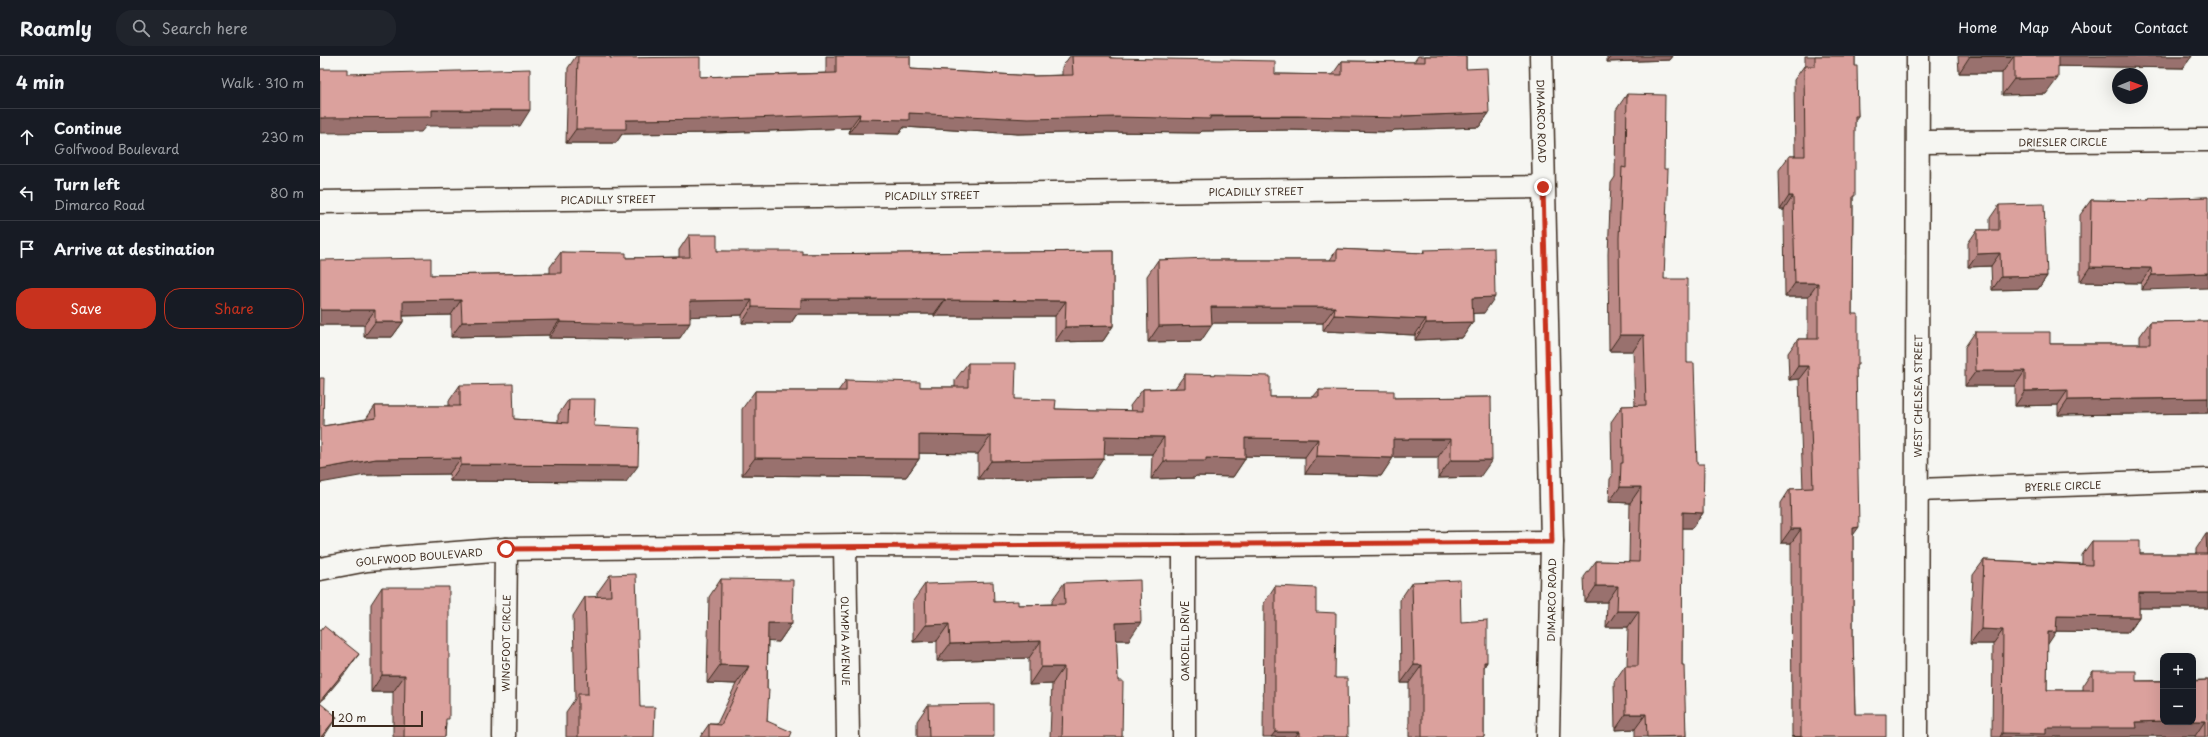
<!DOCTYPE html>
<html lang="en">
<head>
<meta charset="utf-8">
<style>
	:root { --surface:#171b24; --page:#20242c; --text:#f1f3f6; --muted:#9ea1a6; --line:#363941; --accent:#c8321e }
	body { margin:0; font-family:"Playpen Sans",sans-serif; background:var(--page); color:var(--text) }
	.controls { position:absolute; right:12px; bottom:12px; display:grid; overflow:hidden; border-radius:8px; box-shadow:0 4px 16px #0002 }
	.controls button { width:36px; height:36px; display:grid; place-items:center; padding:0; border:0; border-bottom:1px solid var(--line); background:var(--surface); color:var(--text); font:20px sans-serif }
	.compass { position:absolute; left:1792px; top:12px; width:36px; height:36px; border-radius:50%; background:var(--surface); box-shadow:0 4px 16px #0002; rotate:89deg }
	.scale { position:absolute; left:12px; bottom:10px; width:91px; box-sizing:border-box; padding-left:4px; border:2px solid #3b2a1e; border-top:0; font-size:11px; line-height:14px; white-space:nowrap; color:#3b2a1e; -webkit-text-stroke:3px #f6f6f2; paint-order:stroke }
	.stop { position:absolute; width:12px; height:12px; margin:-9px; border:3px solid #c8321e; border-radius:50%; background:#fff }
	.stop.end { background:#c8321e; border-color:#fff; box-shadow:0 1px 4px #0008 }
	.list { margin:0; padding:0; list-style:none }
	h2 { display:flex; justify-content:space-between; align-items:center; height:52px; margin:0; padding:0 16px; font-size:17px }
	h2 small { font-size:13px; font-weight:400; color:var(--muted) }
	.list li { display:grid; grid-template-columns:26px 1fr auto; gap:12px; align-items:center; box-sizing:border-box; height:56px; padding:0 16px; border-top:1px solid var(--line) }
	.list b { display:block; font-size:15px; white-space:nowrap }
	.list p { margin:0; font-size:13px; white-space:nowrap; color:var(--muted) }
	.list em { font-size:13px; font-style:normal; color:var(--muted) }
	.actions { display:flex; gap:8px; padding:12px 16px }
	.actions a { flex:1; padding:9px 0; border:1px solid var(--accent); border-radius:16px; text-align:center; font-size:14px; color:var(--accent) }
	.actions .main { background:var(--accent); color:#fff }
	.icon { flex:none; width:22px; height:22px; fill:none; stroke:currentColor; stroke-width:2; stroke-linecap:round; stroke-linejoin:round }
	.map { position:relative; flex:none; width:1888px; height:681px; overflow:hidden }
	header { display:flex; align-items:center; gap:24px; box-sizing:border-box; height:56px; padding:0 20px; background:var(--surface); border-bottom:1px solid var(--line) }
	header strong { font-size:19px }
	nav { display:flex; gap:22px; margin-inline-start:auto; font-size:14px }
	.search { width:280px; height:36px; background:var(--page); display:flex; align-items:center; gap:10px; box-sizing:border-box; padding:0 14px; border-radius:16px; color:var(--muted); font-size:15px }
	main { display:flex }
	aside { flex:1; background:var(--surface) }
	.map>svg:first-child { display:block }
</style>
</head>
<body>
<header>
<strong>Roamly</strong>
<div class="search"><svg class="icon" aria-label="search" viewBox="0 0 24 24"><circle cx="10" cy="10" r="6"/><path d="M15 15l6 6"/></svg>Search here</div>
<nav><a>Home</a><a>Map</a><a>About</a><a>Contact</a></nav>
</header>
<main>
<aside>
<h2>4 min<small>Walk · 310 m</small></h2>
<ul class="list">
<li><svg class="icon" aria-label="ahead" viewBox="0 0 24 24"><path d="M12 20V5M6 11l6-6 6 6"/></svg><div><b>Continue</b><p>Golfwood Boulevard</p></div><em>230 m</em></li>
<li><svg class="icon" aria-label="left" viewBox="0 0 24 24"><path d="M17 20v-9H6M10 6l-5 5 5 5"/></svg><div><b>Turn left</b><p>Dimarco Road</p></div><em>80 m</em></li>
<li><svg class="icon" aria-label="arrive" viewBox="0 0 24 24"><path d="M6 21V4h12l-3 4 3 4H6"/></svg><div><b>Arrive at destination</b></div></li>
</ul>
<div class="actions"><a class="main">Save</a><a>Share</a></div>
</aside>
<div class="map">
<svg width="1888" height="681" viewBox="0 0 1888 681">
	<rect width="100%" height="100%" fill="#f6f6f2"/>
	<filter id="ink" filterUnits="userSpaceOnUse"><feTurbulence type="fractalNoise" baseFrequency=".025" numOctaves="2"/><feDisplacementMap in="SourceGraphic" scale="8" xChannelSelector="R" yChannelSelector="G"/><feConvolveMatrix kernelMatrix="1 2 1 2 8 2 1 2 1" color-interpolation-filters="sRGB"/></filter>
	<g filter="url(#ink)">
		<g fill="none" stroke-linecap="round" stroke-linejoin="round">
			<!-- minor casing -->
			<g stroke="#3b2a1e" stroke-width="25">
				<g id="minor">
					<path id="s1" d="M1221,0L1232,486L1228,681"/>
					<path id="s2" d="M1599,86L1888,84"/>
					<path id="s3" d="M0,146L1223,131"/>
					<path id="s4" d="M1597,434L1888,424"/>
					<path id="s5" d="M525,489L528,681"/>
					<path d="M864,490V681"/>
					<path id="s6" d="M0,513L47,504L186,493L525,489L864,490L1232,486"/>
					<path id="s7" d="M184,681L186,493"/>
					<path id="s8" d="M1596,681L1598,0"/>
				</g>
			</g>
			<!-- minor -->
			<use href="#minor" stroke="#f6f6f2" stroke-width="22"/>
		</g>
		<!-- wall -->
		<g fill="#bc8a87" stroke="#3b2a1e">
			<path d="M256,0H290V2L380,21L506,17V0H590V13L714,20L742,19V11L750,0H790L791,2L955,18L1012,19L1022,5L1094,6L1098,0H1146V13L1169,57L1159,71L1074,74L1072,76L968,74L882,75L880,77L786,76L698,78L584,71L579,78L529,77L530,72L394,77L302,78L296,87H246L248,12Z"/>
			<path d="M1287,0H1353L1350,4L1287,6Z"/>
			<path d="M1485,0H1535V10L1538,60L1535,64L1533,144L1532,258L1536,312L1533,480V581L1535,658L1566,681H1472L1471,487H1461V447L1470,433H1483L1479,323L1469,324L1468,297L1478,283H1488V241H1465L1464,154H1460L1459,114L1469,100H1475L1474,24L1484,10H1485Z"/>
			<path d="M1638,0H1872L1863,12L1738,10L1726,38L1682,39V17H1639Z"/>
			<path d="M1307,38L1344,223L1367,307L1377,408L1383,457L1372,472H1362V609L1366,681H1315V673L1295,674L1294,626L1305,610H1307L1308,571H1286L1287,546H1265L1264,521L1276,505L1309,506L1310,447L1289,446L1290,423L1292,420L1291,366L1302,350H1315L1313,295H1289L1288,198L1291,127L1295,121L1296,54Z"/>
			<path d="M1888,141L1821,234V227L1760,226V159L1771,144L1828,145L1829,143Z"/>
			<path d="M1679,149L1727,220L1718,233L1672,234L1671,210L1648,211V187L1657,174H1670V162Z"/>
			<path d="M369,179L397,195L482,198L793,195V270L783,285L735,286V260H614V258H477L471,267H422V259L370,260L360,282L304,283L229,282V279L131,281V259L83,260V266L72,281H44V269H0L111,219L230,217V211L241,196L306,202L359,201V194Z"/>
			<path d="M1017,193L1103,197L1104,194L1164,257H1153V266L1142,282L1095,284V279L1003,275V267H892L881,285L828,286L827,220L838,204H1010Z"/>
			<path d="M1888,265V357L1738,359V349L1695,350V330H1645V291L1655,276L1730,288H1820V280L1830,266Z"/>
			<path d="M648,307L695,343L735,353L811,355L810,350L823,333L855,332L865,318L950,341H993L999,334L1074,342L1171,341L1160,421L1118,422V401H1073L1061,420L985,418V401L925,400V403L913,421L876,420L874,422L831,423L832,398H784L772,421L658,423V398L599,397V403L586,421L422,419V353L435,335H518L526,324L600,331H635V324Z"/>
			<path d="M140,329L194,363L238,366V359L249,343L274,370L306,426L130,425L129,418L45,419L3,370L46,363L55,350H129V345Z"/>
			<path d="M1886,478H1888V552H1819V561L1808,576L1736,575L1727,589V634H1763V630L1773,615L1816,625L1888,624V681H1875V680H1811L1810,681H1672L1673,588H1650L1653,519L1664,504L1762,508V499L1772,485L1820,498H1876V493Z"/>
			<path d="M290,519L320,651L334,681H246V656L255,643L253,560L265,541H277V537Z"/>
			<path d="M401,523L472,567L459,586L448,585L447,633V665L470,681H380L389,668H397L416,628L387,627L389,541Z"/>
			<path d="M1092,526L1141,566L1167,606L1164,611V681H1089V627H1081L1080,544Z"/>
			<path d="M744,527L809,584H796L798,625L802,681H730L732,628L709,629V602L617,605V585L593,586V545L605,528L674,546L698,549L732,548V544Z"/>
			<path d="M955,530L996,556L1015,622L1028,681H943L944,547Z"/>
			<path d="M62,531L126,667L125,681H73V636H51V548Z"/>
			<path d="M608,649L674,681H597V665Z"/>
		</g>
		<!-- shaded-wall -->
		<g fill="#99716e" stroke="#3b2a1e">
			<path d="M1291,0H1353L1350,4L1287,6Z"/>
			<path d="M1650,0H1694L1682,17H1639Z"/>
			<path d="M1733,0H1872L1863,12L1726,10Z"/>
			<path d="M1738,22L1726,38L1682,39L1694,23Z"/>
			<path d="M112,54H210L200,70H106L101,76L0,77V62Z"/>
			<path d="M589,57L796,61L1082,60L1169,57L1159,71L1074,74L1072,76L968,74L882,75L880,77L786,76L698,78L584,71L579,78L529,77L539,63Z"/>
			<path d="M540,58L530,72L394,77L302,78L296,87H246L256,73L306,64Z"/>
			<path d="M1469,140H1473L1464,154H1460Z"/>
			<path d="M1680,197L1671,210L1648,211L1657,198Z"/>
			<path d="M1770,211L1831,212L1821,227L1760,226Z"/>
			<path d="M1888,217V232L1821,234L1832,219Z"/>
			<path d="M1727,220L1718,233L1672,234L1681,221Z"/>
			<path d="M1475,227H1498L1488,241H1465Z"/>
			<path d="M1175,241L1164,257L1141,258L1152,242Z"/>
			<path d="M481,243H625L614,258H477L471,267H422L432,251Z"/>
			<path d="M141,244L131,259L72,260L83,245Z"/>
			<path d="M432,244L422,259L359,261L370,245Z"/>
			<path d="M625,244L746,245L735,260H614Z"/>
			<path d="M891,251H1015L1003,267H880Z"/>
			<path d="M0,254H55L44,269H0Z"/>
			<path d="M1014,259L1106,263L1095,279L1003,275Z"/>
			<path d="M240,264L229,279L131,281L142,266Z"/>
			<path d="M55,266H83L72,281H44Z"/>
			<path d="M240,266L370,267L360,282L304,283L229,282Z"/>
			<path d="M1153,266L1142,282L1095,284L1106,267Z"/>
			<path d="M892,269L881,285L828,286L839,270Z"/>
			<path d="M793,270L783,285L735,286L745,271Z"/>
			<path d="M1300,279H1324L1313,295H1289Z"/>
			<path d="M1478,310H1489L1479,323L1469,324Z"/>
			<path d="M1656,315H1705L1695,330H1645Z"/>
			<path d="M1748,334L1738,349L1695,350L1705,335Z"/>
			<path d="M1888,342V357L1738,359L1748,344Z"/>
			<path d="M599,379L671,380L658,398L587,397Z"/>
			<path d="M785,380L844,381L832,398H772Z"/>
			<path d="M925,382L998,383L985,401L913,400Z"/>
			<path d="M1073,383H1131L1118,401H1061Z"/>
			<path d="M997,400L1073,402L1061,420L985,418Z"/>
			<path d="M141,402L129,418L45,419L0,427V413L56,403Z"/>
			<path d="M435,402L599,403L586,421L422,419Z"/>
			<path d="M886,402L925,403L913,421L876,420L874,422L831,423L844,405Z"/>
			<path d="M784,403L772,421L658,423L671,405Z"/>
			<path d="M1131,404H1172L1160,421L1118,422Z"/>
			<path d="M141,409L318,410L306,426L130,425Z"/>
			<path d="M1300,431H1321L1310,447L1289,446Z"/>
			<path d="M1363,456L1383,457L1372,472H1352Z"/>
			<path d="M1539,471L1529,485L1533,472Z"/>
			<path d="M1471,473H1481L1471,487H1461Z"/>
			<path d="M1276,530H1298L1287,546H1265Z"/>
			<path d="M1819,537H1888V552H1809Z"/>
			<path d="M1297,555H1319L1308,571H1286Z"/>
			<path d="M1737,560L1819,561L1808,576L1726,575Z"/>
			<path d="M821,566L809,584H784L796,567Z"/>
			<path d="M448,567H472L459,586L435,585Z"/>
			<path d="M629,568L617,585L593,586L606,569Z"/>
			<path d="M1661,573L1683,574L1673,588H1650Z"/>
			<path d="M1728,576H1736L1726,591Z"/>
			<path d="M721,585L709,602L617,605L630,588Z"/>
			<path d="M39,598L26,616L0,647V645Z"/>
			<path d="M1164,606H1167L1155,625Z"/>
			<path d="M400,609L429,610L416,628L387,627Z"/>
			<path d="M1094,609H1102L1089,627H1081Z"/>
			<path d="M721,611H744L732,628L709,629Z"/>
			<path d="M62,619H85L73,636H51Z"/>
			<path d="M1306,658H1326L1315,673L1295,674Z"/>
			<path d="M17,661L5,679L3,681H1Z"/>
			<path d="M1843,665V666H1873V665H1885L1875,680H1811L1810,681H1680L1682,677L1726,672L1816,666Z"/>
			<path d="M955,676H979L975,681H951Z"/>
		</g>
		<!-- building -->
		<g fill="#dba19d" stroke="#3b2a1e">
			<path d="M258,0H290V2L380,1V21L516,17V0H590V13L714,20L753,19L752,0H790L791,2L955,5V18L1022,19V5L1105,6V0H1146V13L1167,12L1169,57L1082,60V62L978,60H890V63L796,61L708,63L589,57V64L539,63L540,58L404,63L306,64V73H256Z"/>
			<path d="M1495,0H1535V10H1537L1538,60H1535V140H1533L1532,258H1538V309H1536L1539,471L1533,472V581L1535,658H1566V681H1471H1481V473H1471L1470,433L1493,432L1489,310H1478V283H1498V227H1475L1473,140H1469V100H1485L1484,10H1495Z"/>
			<path d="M1650,0H1738V22L1694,23V0Z"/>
			<path d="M0,13H27V18L210,13V54H112V61L0,62Z"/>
			<path d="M1307,38L1345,39L1344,113H1348L1344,223H1367V307H1374L1377,408H1384L1383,457L1363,456L1362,609H1364L1366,680L1327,681L1326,658H1306L1305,610H1318L1319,555H1297L1298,530H1276V505L1319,506L1321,431H1300L1301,407H1303L1302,350L1326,349L1324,279H1300L1299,182L1302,111L1306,112Z"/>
			<path d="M1888,141V217L1832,219L1831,212L1770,211L1771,144L1829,145V143Z"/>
			<path d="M1724,148L1727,220L1681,221L1680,197L1657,198V174H1679V149Z"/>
			<path d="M369,179H397V195H482V198L793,195V270L745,271L746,245L625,244V243H481V252L432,251V244L370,245V267L314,268L240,266V264L142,266L141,244L83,245V266H55V254H0V204L111,202V219L241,217V196L306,197V202L370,201Z"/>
			<path d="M1174,192L1175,241L1152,242L1153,266L1106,267V263L1014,259L1015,251H891L892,269L839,270L838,204L890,202V204H1017V193L1104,197V194Z"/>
			<path d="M1888,265V342L1748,344V334L1705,335V315H1656L1655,276H1730V288H1830V266Z"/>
			<path d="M648,307H696L695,343L736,344L735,353L823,355V333L865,332V318L950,320V341H999V334L1074,335V342L1171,341L1172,404H1131V383H1073V402L997,400L998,383L925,382V403L886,402V405H844V381L785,380L784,403L671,405V380L599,379V403L435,402V335H526V324L600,326V331H648Z"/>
			<path d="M0,322H4L3,370L56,362L55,350H140V329L193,328L194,363L248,367L249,343H275L274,370L319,372L318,410L141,409V402L56,403L0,413Z"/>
			<path d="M1886,478H1888V537H1819V561L1737,560L1736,576H1728L1727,634H1773V615H1816V625H1843V665L1816,666L1817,672H1726V678L1682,677L1683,574L1661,573L1664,504L1772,509V485H1820V498H1887Z"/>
			<path d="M316,518L320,651H335L334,681H258V638H268L265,541L291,540L290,519Z"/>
			<path d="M401,523L473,524L472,567H448L447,633H449L447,665L472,676L470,681H389V668L401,669L429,610L400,609Z"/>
			<path d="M820,524L821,566L796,567L798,625H803L802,681H742L744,611H721V585L630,588L629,568L606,569L605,528L673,526L674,546L698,545V549L745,548L744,527Z"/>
			<path d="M1140,524L1141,566L1167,564V606H1164V681H1102V609H1094L1092,526Z"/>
			<path d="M955,530L996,532V556L1016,557L1015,622H1027L1028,681H979V676H955Z"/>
			<path d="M62,531H129V663H126L125,681H84L85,619H62Z"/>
			<path d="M4,570L39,598L0,645V575Z"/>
			<path d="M1888,624V681H1885V665H1873V625Z"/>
			<path d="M0,647L17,661L1,681H0Z"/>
			<path d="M674,648V681H609L608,649Z"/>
		</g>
	</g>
	<g fill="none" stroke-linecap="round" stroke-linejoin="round" filter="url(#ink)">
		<!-- route -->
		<path stroke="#c8321e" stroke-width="5" d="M186,493C535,489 883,490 1232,486L1223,131"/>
	</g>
	<g text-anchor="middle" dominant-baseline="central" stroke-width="3" stroke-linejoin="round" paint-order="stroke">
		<!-- street labels -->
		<g font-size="10" fill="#3b2a1e" stroke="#f6f6f2">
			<text stroke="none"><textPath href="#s1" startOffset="65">DIMARCO ROAD</textPath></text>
			<text stroke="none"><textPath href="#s2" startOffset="144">DRIESLER CIRCLE</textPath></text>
			<text stroke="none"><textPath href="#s3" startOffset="936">PICADILLY STREET</textPath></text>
			<text stroke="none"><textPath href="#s3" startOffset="612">PICADILLY STREET</textPath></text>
			<text stroke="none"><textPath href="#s3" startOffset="288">PICADILLY STREET</textPath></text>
			<text stroke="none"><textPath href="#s8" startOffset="341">WEST CHELSEA STREET</textPath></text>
			<text stroke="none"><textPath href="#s4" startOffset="146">BYERLE CIRCLE</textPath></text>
			<text stroke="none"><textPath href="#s6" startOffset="100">GOLFWOOD BOULEVARD</textPath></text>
			<text transform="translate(1231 544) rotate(-89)">DIMARCO ROAD</text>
			<text stroke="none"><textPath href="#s5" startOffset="96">OLYMPIA AVENUE</textPath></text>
			<text transform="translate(864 585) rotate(-90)">OAKDELL DRIVE</text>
			<text stroke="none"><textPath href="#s7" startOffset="94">WINGFOOT CIRCLE</textPath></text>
		</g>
	</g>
</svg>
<div class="controls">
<button>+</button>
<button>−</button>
</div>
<svg class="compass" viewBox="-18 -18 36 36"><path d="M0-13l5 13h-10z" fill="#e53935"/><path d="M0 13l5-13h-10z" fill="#9ea1a6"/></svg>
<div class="scale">20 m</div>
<div class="stop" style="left:186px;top:493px"></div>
<div class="stop end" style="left:1223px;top:131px"></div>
</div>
</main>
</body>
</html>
